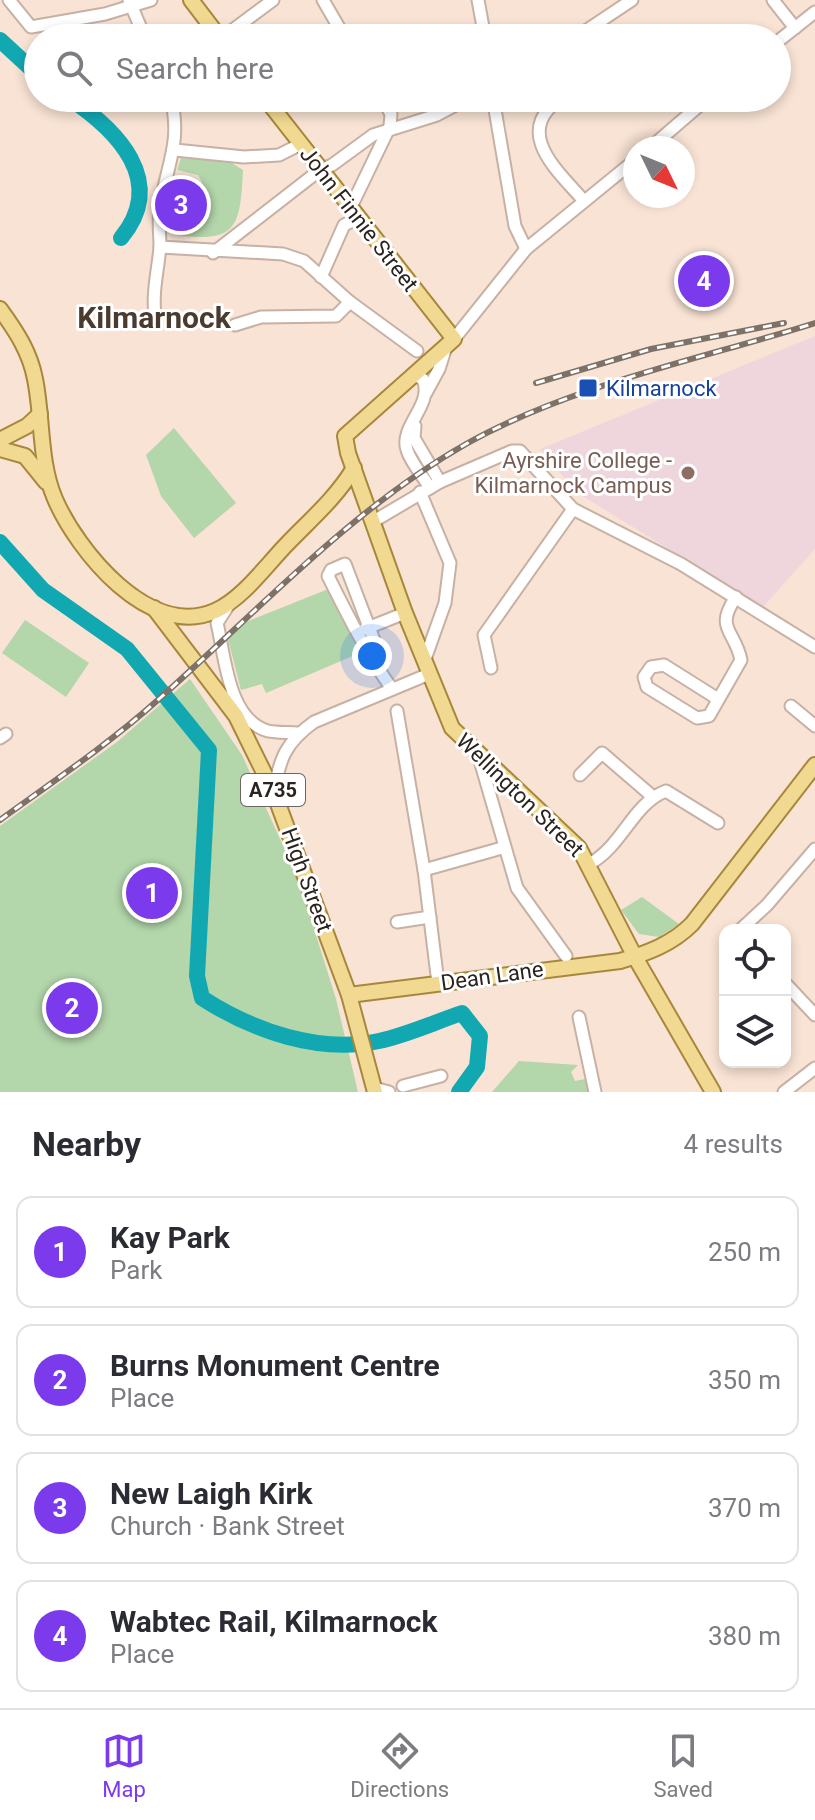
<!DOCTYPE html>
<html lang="en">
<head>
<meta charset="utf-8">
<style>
	:root { --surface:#fff; --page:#f2f2f3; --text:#2b2b33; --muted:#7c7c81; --line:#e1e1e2; --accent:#7c3aed }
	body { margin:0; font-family:Roboto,sans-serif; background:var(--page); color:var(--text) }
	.controls { position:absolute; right:24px; bottom:24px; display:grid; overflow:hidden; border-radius:16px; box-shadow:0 4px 12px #0003 }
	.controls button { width:72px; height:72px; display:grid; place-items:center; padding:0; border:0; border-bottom:2px solid var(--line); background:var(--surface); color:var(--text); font:40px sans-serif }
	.compass { position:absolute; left:623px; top:136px; width:72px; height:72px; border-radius:50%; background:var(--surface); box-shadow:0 4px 12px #0003; rotate:133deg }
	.you { position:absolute; left:372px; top:656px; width:28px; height:28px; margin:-20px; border:6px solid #fff; border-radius:50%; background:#1a73e8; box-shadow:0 0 0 12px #1a73e833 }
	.badge { display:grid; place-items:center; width:52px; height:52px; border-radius:50%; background:var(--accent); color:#fff; font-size:26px; font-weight:700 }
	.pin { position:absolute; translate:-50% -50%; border:4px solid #fff; box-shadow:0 2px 8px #0006 }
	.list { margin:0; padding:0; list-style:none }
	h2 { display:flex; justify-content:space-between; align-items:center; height:104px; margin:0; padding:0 32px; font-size:34px }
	h2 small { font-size:26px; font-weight:400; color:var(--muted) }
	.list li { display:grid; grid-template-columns:52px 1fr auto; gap:24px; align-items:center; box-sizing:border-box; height:112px; margin:0 16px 16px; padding:0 16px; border:2px solid var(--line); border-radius:16px }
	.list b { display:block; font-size:30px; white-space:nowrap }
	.list p { margin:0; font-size:26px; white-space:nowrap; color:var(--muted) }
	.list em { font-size:26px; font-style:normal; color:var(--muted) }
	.icon { flex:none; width:44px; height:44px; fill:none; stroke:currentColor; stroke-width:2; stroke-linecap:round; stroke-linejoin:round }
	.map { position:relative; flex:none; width:815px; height:1092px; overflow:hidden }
	.search { position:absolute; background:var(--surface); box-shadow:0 4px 12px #0003; left:24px; right:24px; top:24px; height:88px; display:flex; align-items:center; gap:20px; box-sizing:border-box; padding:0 28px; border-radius:44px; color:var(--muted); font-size:30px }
	.sheet { height:616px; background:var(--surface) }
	nav { display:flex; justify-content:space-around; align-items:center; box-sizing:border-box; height:112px; border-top:2px solid var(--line); background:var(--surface); font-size:22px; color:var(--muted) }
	nav a { display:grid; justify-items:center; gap:4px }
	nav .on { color:var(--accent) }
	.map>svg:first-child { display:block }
</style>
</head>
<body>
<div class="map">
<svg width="815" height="1092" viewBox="0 0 815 1092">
	<rect width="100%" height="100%" fill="#f8e3d4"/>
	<!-- education -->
	<path fill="#efd6dd" d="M815,336V549L763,607L576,492L540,449Z"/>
	<!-- green -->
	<g fill="#b3d6ab">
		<path d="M181,158L227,160L243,170C240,224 239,244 177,235L184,224L193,225L202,182L198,175L177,170Z"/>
		<path d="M174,428L236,503L194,538L161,496L146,455Z"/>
		<path d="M331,588L362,652L266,693L262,684L241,690L228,639L246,622Z"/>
		<path d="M25,620L89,663L66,697L2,653Z"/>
		<path d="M190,679L242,755L299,881L336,999L358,1092H0V826L117,742Z"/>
		<path d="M642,897L679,924L659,937L639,934L621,910Z"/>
		<path d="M519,1061L578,1065L571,1072L575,1081L585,1079L590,1092H492Z"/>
	</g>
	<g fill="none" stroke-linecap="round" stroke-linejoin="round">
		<!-- river -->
		<g stroke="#12a8b2" stroke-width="16">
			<path d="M0,40L38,75"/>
			<path d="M69,98C117,130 168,181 121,238"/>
			<path d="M0,542L43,590L127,649L209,750L197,976L202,998C253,1031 319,1054 379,1041C407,1035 435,1022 462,1013L480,1036L477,1067L459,1092"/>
		</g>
		<!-- minor casing -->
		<g stroke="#c6b1a4" stroke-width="15">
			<g id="minor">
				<path d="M9,0L31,27L105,14L151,0"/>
				<path d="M129,0L145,38"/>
				<path d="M323,0L345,38"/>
				<path d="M478,0L485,38"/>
				<path d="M773,0L795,28"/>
				<path d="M222,38L273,0"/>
				<path d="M575,38L632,0"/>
				<path d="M777,42L815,12"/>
				<path d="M493,98L515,226L526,249"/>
				<path d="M561,98C512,132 557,170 584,201"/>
				<path d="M650,148L708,98"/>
				<path d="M175,150L244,157L279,155L301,144"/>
				<path d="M350,209L390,126L391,114L382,98"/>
				<path d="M160,247L283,254L304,261L350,302L417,351"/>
				<path d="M213,253L320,170L332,165L373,135L437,115L469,98"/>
				<path d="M321,277L344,225L357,219"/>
				<path d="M155,316C152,292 158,270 160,247C160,234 158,221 160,209C166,165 182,144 171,98"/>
				<path d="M235,325L261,317L336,316L350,302"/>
				<path d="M454,339L526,249L635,160"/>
				<path d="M416,376L423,379C434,405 399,426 407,450C411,463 423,476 430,488"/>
				<path d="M426,393L439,369L445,350"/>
				<path d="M415,426L414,438L440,482"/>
				<path d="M420,492L450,563L445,603L424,662"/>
				<path d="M374,521L440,482L512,451H520L573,509L681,564L815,647"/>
				<path d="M230,603L217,623C225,656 228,720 268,731C277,733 289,732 299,733"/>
				<path d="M365,629L405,613"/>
				<path d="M371,659L377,648L345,564L331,570L328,576C348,616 366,652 392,689"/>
				<path d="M491,668L484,635L573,509"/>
				<path d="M718,699L664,665L651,667L644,677L647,687L697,718L709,716L741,660C735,630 714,629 736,597"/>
				<path d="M791,706L815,726"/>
				<path d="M397,711L424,870L438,983"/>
				<path d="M0,738L6,734"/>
				<path d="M479,757L517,888L566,956"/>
				<path d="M580,775L602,753L652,796"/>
				<path d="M274,793C279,759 286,742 314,722L429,674"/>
				<path d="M589,864C622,847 633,803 666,791L718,823"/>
				<path d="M424,870L502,848"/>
				<path d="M397,922L430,917"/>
				<path d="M740,930L767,905L815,849"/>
				<path d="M785,983L815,1015"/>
				<path d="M579,1017L595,1092"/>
				<path d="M403,1086L441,1076"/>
				<path d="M374,1088L389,1092"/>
				<path d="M784,1092L815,1068"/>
			</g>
		</g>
		<!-- major casing -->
		<g stroke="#a7883b" stroke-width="18">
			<g id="major">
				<path d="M191,0L220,38"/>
				<path d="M265,98L454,339L345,436L348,453L405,613L452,728L579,848L635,957L713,1092"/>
				<path d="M0,309C16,331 30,352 35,379C43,418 39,462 55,499C77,550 149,640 215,611C242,599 265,567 286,545C310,520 336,498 354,468"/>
				<path d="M0,440L27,426L40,414"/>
				<path d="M0,449L25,456L46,482"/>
				<path d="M154,608L236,716L274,793L349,995L375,1092"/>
				<path d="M349,995L620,961C648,953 672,944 692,924L815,765"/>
			</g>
		</g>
		<!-- minor -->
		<use href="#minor" stroke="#fff" stroke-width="11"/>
		<!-- major -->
		<use href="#major" stroke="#f2d992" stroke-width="14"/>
		<!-- rail casing -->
		<g stroke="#7e7168" stroke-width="6">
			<g id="rail">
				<path d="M536,383L651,349L784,323"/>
				<path d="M0,820C54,781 110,743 159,699C258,611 350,510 466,444C571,385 701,359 815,323"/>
			</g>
		</g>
		<!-- rail -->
		<use href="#rail" stroke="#fff" stroke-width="3" stroke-dasharray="9" stroke-linecap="butt"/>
	</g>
	<!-- markers -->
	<rect fill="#1a4fb4" stroke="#fff" stroke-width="3" x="578" y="378" width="20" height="20" rx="4"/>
	<circle fill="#8d6e63" stroke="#fff" stroke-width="3" cx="688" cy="473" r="8"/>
	<g text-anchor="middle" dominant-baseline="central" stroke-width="6" stroke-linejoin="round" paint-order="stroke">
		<!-- shield labels -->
		<rect fill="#fff" stroke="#6b6562" stroke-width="2" x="241" y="774" width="64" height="32" rx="6"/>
		<g font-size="20" font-weight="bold" fill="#2b231e">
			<text x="273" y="790">A735</text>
		</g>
		<!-- street labels -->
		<g font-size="22" fill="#2b231e" stroke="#fff">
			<text transform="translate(359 219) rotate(52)">John Finnie Street</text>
			<text transform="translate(520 795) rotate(44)">Wellington Street</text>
			<text transform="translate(307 880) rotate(70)">High Street</text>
			<text transform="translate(492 976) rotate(-8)">Dean Lane</text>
		</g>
		<!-- transit labels -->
		<g font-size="22" fill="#164399" stroke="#fff" text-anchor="start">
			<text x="606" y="388">Kilmarnock</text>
		</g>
		<!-- education labels -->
		<g font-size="22" fill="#785e54" stroke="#fff" text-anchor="end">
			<text x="672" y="460">Ayrshire College -<tspan x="672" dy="25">Kilmarnock Campus</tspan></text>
		</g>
		<!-- district labels -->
		<g font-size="30" font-weight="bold" fill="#4b3a2e" stroke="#fff">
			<text x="154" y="317">Kilmarnock</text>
		</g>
	</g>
</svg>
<div class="controls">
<button><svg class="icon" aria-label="locate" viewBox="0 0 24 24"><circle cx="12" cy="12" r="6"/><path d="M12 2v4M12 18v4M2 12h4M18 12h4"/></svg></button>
<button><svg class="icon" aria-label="layers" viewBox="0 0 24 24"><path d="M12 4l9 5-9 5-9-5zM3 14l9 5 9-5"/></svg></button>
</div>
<svg class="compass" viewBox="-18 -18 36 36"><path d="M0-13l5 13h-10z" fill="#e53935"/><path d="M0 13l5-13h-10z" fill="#7c7c81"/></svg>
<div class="you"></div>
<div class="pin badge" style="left:152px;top:893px">1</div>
<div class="pin badge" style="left:72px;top:1008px">2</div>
<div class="pin badge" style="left:181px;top:205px">3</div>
<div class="pin badge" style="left:704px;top:281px">4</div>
<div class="search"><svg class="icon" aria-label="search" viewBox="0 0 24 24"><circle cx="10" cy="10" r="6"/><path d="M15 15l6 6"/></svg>Search here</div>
</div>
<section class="sheet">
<h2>Nearby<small>4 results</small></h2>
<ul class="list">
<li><span class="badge">1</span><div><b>Kay Park</b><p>Park</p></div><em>250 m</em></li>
<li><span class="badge">2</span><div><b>Burns Monument Centre</b><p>Place</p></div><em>350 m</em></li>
<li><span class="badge">3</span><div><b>New Laigh Kirk</b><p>Church · Bank Street</p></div><em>370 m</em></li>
<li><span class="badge">4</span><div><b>Wabtec Rail, Kilmarnock</b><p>Place</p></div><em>380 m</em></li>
</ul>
</section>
<nav>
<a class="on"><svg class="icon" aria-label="map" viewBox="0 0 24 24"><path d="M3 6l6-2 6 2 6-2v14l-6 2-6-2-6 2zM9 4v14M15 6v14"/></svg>Map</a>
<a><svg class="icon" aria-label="directions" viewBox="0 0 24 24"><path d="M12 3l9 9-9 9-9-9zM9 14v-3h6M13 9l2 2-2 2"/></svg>Directions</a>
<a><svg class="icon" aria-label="saved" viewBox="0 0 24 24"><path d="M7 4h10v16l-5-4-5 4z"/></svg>Saved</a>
</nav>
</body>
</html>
